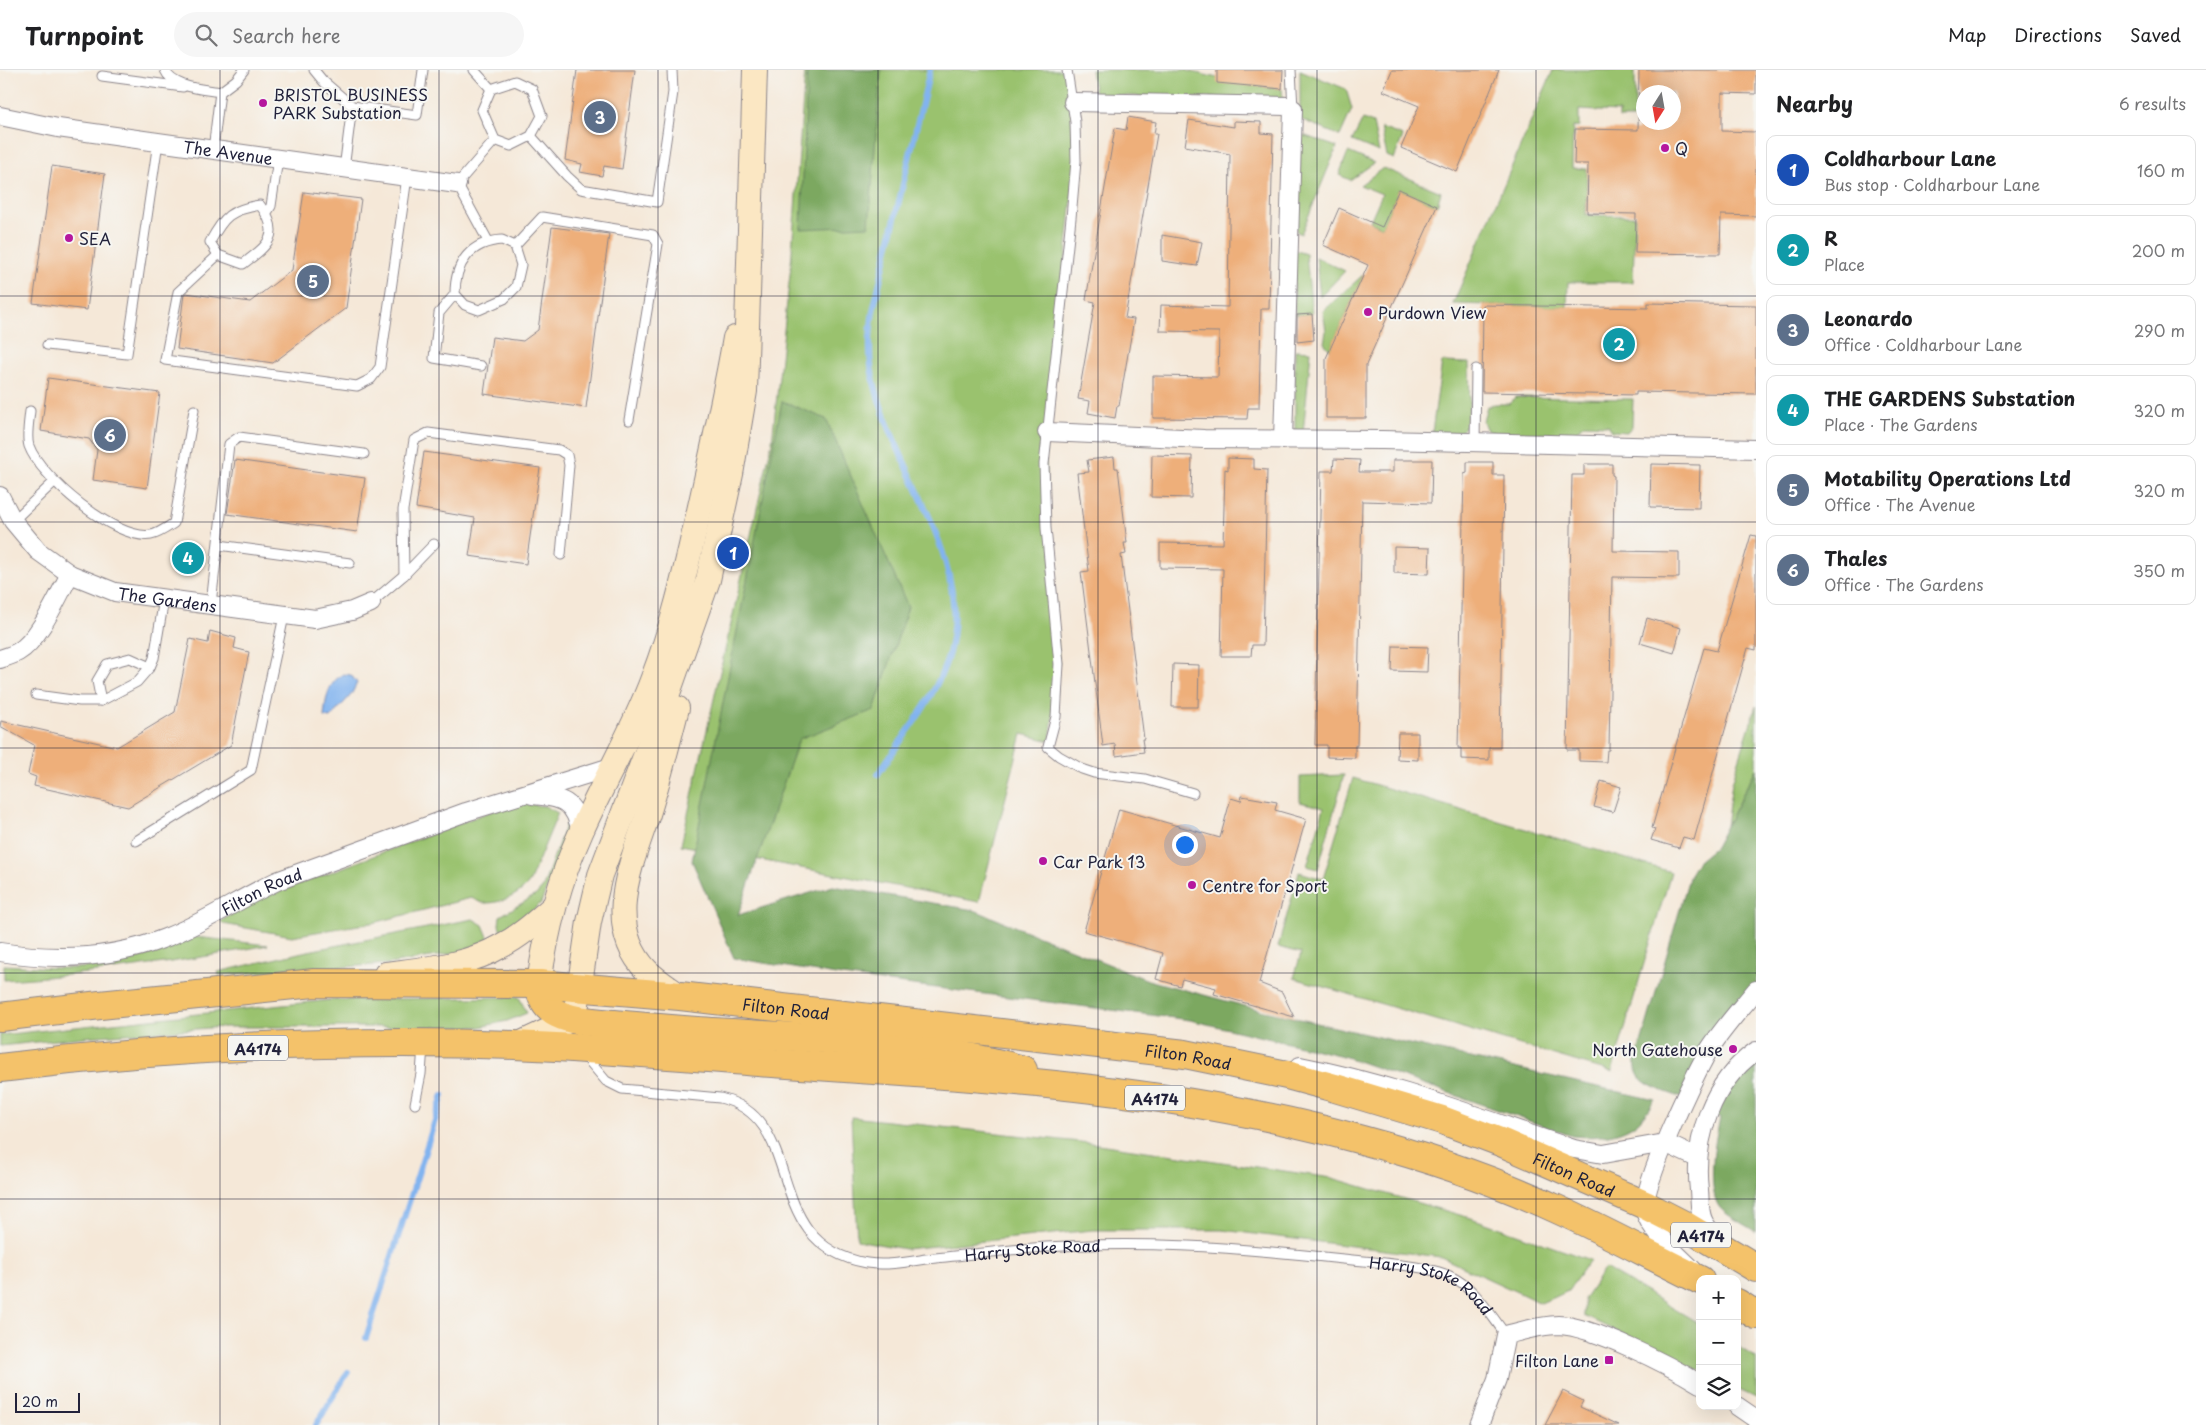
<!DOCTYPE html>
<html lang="en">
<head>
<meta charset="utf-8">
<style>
	:root { --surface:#fff; --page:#f6f6f6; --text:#202124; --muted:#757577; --line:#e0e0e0; --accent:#7c3aed }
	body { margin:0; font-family:"Playpen Sans",sans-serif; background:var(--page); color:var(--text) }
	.controls { position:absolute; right:15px; bottom:15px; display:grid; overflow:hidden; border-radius:10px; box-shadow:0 5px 20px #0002 }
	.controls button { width:45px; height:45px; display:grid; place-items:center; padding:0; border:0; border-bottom:1px solid var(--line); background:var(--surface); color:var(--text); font:25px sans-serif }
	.compass { position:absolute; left:1636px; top:15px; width:45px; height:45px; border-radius:50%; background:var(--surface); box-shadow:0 5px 20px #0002; rotate:191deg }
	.scale { position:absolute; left:15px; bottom:12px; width:65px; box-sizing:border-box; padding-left:5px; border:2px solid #22223b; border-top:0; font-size:14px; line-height:18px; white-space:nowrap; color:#22223b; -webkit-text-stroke:4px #f6f6f2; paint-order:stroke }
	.you { position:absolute; left:1184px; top:774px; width:18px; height:18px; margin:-12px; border:4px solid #fff; border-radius:50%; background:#1a73e8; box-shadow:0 0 0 8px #1a73e833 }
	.badge { display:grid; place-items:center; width:32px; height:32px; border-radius:50%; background:var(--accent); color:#fff; font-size:16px; font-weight:700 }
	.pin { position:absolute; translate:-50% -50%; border:2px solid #fff; box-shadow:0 1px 5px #0006 }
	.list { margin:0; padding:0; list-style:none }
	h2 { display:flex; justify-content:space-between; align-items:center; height:65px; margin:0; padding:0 20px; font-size:21px }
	h2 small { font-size:16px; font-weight:400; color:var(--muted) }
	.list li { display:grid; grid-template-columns:32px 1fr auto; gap:15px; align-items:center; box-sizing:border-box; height:70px; margin:0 10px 10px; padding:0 10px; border:1px solid var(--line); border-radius:10px }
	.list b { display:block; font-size:19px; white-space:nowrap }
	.list p { margin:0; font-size:16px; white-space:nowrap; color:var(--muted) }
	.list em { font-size:16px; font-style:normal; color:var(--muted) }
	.icon { flex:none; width:28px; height:28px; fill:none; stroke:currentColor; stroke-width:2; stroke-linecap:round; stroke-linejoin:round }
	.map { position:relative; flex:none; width:1756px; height:1355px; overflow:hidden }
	header { display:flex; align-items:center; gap:30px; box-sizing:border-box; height:70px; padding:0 25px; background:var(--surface); border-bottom:1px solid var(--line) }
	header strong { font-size:24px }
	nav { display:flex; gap:28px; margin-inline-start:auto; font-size:18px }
	.search { width:350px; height:45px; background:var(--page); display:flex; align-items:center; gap:12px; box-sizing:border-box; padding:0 18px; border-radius:28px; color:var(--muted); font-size:19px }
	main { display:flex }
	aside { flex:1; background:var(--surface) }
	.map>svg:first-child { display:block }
</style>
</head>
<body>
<header>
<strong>Turnpoint</strong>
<div class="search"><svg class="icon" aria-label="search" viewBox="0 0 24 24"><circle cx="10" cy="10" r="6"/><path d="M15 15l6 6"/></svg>Search here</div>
<nav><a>Map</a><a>Directions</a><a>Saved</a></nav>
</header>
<main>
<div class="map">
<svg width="1756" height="1355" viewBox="0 0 1756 1355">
	<rect width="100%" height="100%" fill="#f6f6f2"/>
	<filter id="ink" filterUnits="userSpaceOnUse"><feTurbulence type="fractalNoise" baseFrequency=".02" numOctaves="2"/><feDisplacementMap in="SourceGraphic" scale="10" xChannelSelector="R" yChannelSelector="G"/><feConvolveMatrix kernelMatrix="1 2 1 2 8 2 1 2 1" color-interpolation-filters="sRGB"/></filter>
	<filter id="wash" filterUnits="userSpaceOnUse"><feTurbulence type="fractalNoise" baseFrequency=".0096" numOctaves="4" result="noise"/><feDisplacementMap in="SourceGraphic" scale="20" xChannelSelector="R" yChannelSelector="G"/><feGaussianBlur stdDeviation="1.12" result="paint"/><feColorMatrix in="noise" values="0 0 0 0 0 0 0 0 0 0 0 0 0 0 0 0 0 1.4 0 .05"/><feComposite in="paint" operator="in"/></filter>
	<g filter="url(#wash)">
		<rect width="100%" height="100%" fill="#f5e8d8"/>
		<!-- green -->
		<g fill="#9ac26e" stroke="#5e7254">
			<path d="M805,0H1067L1076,91L1045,382L1059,594L1050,671L1022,664L979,832L681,775L772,372L791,195Z"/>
			<path d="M1091,0H1184L1251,16L1282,19L1283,30L1095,25Z"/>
			<path d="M1300,0L1346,19L1352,39L1340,66L1300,49Z"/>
			<path d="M1553,0H1635V48H1619V42L1579,40V56L1573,57L1572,98L1587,99L1586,145L1635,146L1633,212H1568L1567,237L1453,234Z"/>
			<path d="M1363,49L1373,53L1379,82L1352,71Z"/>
			<path d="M1381,58L1403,66L1394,89L1387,86Z"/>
			<path d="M1300,64L1337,77L1301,164L1296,161Z"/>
			<path d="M1348,82L1374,93L1350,110L1339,105Z"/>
			<path d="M1383,98L1441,122L1437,136L1399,119L1382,157L1370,151L1382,124L1360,115Z"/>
			<path d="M1293,180L1306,184L1312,244L1295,245Z"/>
			<path d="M1316,187L1345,201L1320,227Z"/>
			<path d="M1364,204L1330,280L1324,273L1326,261L1323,241Z"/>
			<path d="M1295,280L1311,281L1303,364L1295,362Z"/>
			<path d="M1442,292L1469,293C1469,306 1473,356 1460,362C1452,365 1440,362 1432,362Z"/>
			<path d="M1515,327L1633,329L1632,356L1627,362L1612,361L1608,355L1584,354L1573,364L1495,363L1486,359L1483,351L1487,337L1495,334H1510Z"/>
			<path d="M1756,636V699L1726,756L1732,713Z"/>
			<path d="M1344,705L1318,799L1307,796L1324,738L1300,732V707Z"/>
			<path d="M1353,708L1671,802L1612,1002L1294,908L1301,883L1278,877L1299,802L1323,809Z"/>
			<path d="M525,734L545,736L558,743L530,811C522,824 502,833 487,833C482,834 476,830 471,828L377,852L292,866L223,854L221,851L252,832L273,824L489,742Z"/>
			<path d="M566,753L569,758L568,764L541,833L504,868L499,855L500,846L536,825L543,817Z"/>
			<path d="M473,849L483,855L491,874L484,878L389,894L219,905L218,902L303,882Z"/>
			<path d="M195,867L268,875C181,892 92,905 4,910V895C28,896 53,899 77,898C118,896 157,884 195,867Z"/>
			<path d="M519,927L527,943L507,951L480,957H224L84,967L0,976V965L330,930Z"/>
			<path d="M851,1047L1098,1074L1332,1108L1477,1150L1590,1190L1568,1221L1541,1233L1441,1187L1222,1160H1093L905,1179L857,1170Z"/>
			<path d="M1605,1198L1700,1254V1301L1584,1246V1229Z"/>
			<path d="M1737,1276L1756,1288V1328L1737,1319Z"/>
		</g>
		<!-- forest -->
		<g fill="#7ba861" stroke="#4e654e">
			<path d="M807,0H881L869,156L801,159Z"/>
			<path d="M782,331L826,349L908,537L874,640L799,669L738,845L833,816L974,840L1148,910L1260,940L1655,1030C1649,1037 1644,1047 1638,1052C1620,1067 1593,1068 1572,1066L1343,986L1190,950L842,906L734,888L692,791Z"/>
			<path d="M1756,699V920L1684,1029C1666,1020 1632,1017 1636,991L1690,804L1698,791L1715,777Z"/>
			<path d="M1756,981V1162C1746,1155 1727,1146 1720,1138C1706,1121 1715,1068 1720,1048L1709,1041Z"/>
		</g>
		<!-- water -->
		<path fill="#82b4ef" stroke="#526b95" d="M343,604L351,605L357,613L351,625L330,648L324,647C326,629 327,614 343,604Z"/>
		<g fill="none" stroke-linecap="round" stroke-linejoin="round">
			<!-- stream -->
			<g stroke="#82b4ef" stroke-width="6">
				<path d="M878,704C903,666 937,627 949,583C973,490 897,402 875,316C868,292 869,266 873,241L930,0"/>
				<path d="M366,1268L443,1025"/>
				<path d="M316,1355L348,1302"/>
			</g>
		</g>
		<g id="blocks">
			<!-- building -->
			<g fill="#eeaf7a" fill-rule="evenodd">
				<path d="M577,0H635L622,99L604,96L602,106L580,102L582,94L565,90Z"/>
				<path d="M1217,0H1283L1282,19L1217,13Z"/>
				<path d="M1392,0H1499L1457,102L1401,78L1419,36L1383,21Z"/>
				<path d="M1639,0H1756V24L1722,23V61L1756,62V146L1721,145L1720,184L1635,183L1636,144L1587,143L1588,94H1574L1575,59L1638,60ZM1644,22H1674V52H1644Z"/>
				<path d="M1128,47L1156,52L1154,64H1157L1125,248L1134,249L1119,336H1117L1115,348L1088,343L1090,331L1078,329L1095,232L1086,230L1115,58L1126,60Z"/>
				<path d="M1189,50L1234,57V51L1261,52V63L1273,64L1269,239H1261L1259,338H1248L1247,349L1153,348V306L1218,307L1219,262L1160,261L1161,235L1228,237L1230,84L1185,76Z"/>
				<path d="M52,96L105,104L87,240L33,233Z"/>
				<path d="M1399,119L1437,136L1366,295V348H1326V288L1368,195L1323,175L1339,138L1382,157Z"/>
				<path d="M304,122L361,129L346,238L273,293L177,279L184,224L186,223L250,232L292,200Z"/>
				<path d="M552,157L609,164L586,338L484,324L492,267L523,271L538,260Z"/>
				<path d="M1162,165L1202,172L1197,196L1162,191Z"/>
				<path d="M1648,233L1756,235V324L1636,322V325L1482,322L1483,235L1648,238Z"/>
				<path d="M1312,244L1314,270L1297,272V245Z"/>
				<path d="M48,308L160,323L147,418L93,410L97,380L89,369L41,361Z"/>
				<path d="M424,382L540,398L526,494L469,486L475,448L416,438Z"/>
				<path d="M1152,385L1192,386L1191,428L1151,427Z"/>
				<path d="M1114,387L1115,398H1118L1127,473H1124L1126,484L1121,485L1144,669H1142L1144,682L1116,686L1115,674L1103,676L1081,502L1089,501L1077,403L1089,402L1087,390Z"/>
				<path d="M1228,388L1254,389V399L1267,400L1263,575H1252L1251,586H1221L1223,499L1160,498V473L1223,474L1225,399L1228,400Z"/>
				<path d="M1334,389L1360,390L1359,402H1393V390H1432L1431,433L1362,431L1357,676L1355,675V688L1327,687V675H1315L1321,401H1333Z"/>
				<path d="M235,390L365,408L357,462L227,444Z"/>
				<path d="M1467,392H1493V405H1504L1500,678H1489V690L1461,689V678H1458L1464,404L1467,403Z"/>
				<path d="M1584,394H1612V405L1614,406L1613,481L1679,482V508L1612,507L1609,680H1607L1606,692L1579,691V680H1567L1572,405H1584Z"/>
				<path d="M1651,394L1700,395L1699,438L1650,437Z"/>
				<path d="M1751,465L1756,466V580L1748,578L1694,770L1683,767L1679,778L1651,770L1655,759L1652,758L1704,578L1717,581Z"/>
				<path d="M1394,477L1430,478L1429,504L1394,503Z"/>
				<path d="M1647,548L1681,558L1674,583L1640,573Z"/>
				<path d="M210,561L236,568L234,578L249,582L231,675L128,737L34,716L36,707L28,704L34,675L0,656L1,651L117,677L175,642L190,569L208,573Z"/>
				<path d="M1393,576L1428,577L1427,602L1392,601Z"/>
				<path d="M1173,594L1199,595L1198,637H1172Z"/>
				<path d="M1398,663H1418V690L1397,689Z"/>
				<path d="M1601,711L1621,717L1613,742L1594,737Z"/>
				<path d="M1242,726L1277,732L1275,740L1306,749L1259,913L1282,922L1294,947L1214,924L1216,918L1182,909L1180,916L1156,909L1163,883L1084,861L1119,739L1220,768L1231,728L1241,731Z"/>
				<path d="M1563,1321L1583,1331L1580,1337L1619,1355H1545Z"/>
			</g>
		</g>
	</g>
	<g filter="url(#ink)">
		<use href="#blocks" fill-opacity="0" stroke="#8c858a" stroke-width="1"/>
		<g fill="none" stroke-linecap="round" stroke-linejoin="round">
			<!-- lane casing -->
			<g stroke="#8c858a" stroke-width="11">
				<g id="lane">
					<path d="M165,0C172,18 204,19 220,22L236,10L244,0"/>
					<path d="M314,0L323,11L352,36L417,45L423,0"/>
					<path d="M474,0L491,19"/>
					<path d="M1067,0L1075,52L1076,91L1071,148L1044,394L1046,458L1059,594L1056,647L1048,677L1059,686L1082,699L1094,703L1145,709L1193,723"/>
					<path d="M1291,0L1293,39"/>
					<path d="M102,6L183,17"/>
					<path d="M515,11L532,19L542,46L531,66L511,76L495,70L482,40L491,19Z"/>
					<path d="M531,66L567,106L581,119L657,132L673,22L672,0"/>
					<path d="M213,80L220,22"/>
					<path d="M344,99L352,36"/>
					<path d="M260,135C283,165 267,176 243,194L218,185L210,172C224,146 230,140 260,135Z"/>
					<path d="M266,144L271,136L278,89"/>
					<path d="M502,170L515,176L521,195L516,217L504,229L479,240L465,235L455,224C455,193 470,172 502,170Z"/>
					<path d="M488,171L457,114L495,70"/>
					<path d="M515,176L542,147L653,165L658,174L629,350"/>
					<path d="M218,185L178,222L165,290L357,316L371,309L380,297L407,107"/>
					<path d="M455,224L439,243L434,288L481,296"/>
					<path d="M47,275L127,284L158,72"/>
					<path d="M30,341C29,351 26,367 29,376C40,407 116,471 151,465C158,464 168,457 174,453L194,340"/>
					<path d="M1475,373L1476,299"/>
					<path d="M13,451L54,412"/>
					<path d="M219,475L350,493"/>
					<path d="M404,505L403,440L414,370L428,363L559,380L567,385L569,395L561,485"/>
					<path d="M371,533L404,505L434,474"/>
					<path d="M211,534L229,374L239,367L364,384"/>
					<path d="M36,625L80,631H101L137,612L150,597L154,588L164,529"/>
					<path d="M101,631L97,611L107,594L130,588L150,597"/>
					<path d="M136,771L251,700L284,546"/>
					<path id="s1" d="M584,985L606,1011L622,1019L720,1028C810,1049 757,1174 867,1193C886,1196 907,1192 926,1189C958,1186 989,1182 1021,1179C1132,1169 1233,1177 1343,1189C1371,1192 1426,1195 1450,1206C1476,1218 1489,1243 1506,1265"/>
					<path d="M415,1034L421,1004L423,976"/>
				</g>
			</g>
			<!-- street casing -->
			<g stroke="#8c858a" stroke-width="20">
				<g id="street">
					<path d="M1073,32L1287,36L1293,39L1283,370"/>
					<path id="s2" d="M0,46L58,58L457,114"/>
					<path d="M1047,362L1204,369L1382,370L1756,379"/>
					<path id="s3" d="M0,426L13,451L38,481L70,504L115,522L315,549L352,541L371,533"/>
					<path d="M0,589C6,587 13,585 18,582C39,570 58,526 70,504"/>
					<path d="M532,725C562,727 575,731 581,762"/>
					<path id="s4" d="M0,882C56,891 112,889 165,868C204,853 239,829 277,811L466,742L614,696"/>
					<path d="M1300,996C1394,1014 1483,1049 1574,1079L1603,1084L1665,1073L1697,1088"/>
					<path d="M1716,1169C1712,1163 1706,1157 1703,1150C1699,1141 1700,1130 1699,1120C1693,1068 1712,1012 1756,981"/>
					<path d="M1693,1200C1679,1186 1649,1160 1645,1141C1641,1116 1693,1009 1707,983C1721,960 1739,941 1756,920"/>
					<path d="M1737,1336L1756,1349"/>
					<path d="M1479,1355L1497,1309L1506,1265C1522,1261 1541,1255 1558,1255C1593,1256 1669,1295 1700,1314"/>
				</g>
			</g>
			<!-- secondary casing -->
			<g stroke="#8c858a" stroke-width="26">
				<g id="secondary">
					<path d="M677,638C668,673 659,709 648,744C631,795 603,855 647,901C657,911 669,918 680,926"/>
					<path d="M386,904C424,899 467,896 501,876C521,866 537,851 554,836"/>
					<path d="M539,914C546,861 559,811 581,762C604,710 633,662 653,608C674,554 686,498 699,441C712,383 725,326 735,268"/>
					<path d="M517,975L564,953L570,948L577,934L589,852L600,805L655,660L708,510L731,404L745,321L755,0"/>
				</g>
			</g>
			<!-- primary casing -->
			<g stroke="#8c858a" stroke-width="30">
				<g id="primary">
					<path d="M539,914C541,927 545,938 558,944C574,952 596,952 614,954C641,957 669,959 697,961C805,968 917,970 1023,1000"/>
					<path id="s5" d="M0,947L100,935L314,913L539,914L680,926L1185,984L1287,1005L1335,1018L1442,1050L1503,1073L1645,1135L1684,1155L1756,1198"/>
					<path d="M0,998C170,977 343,969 514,975C595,978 676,986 758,992C960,1006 1166,1015 1362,1070C1429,1088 1497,1111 1559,1140C1607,1162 1653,1187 1700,1210"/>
					<path d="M1737,1233L1756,1245"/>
				</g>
			</g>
			<!-- lane -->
			<use href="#lane" stroke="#fff" stroke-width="9"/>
			<!-- street -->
			<use href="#street" stroke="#fff" stroke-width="18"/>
			<!-- secondary -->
			<use href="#secondary" stroke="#fbe7c3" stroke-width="24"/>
			<!-- primary -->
			<use href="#primary" stroke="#f4c26a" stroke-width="28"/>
		</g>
	</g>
	<!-- grid -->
	<path fill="none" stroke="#22223b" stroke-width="1" stroke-opacity="0.55" d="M220,0V1355M439,0V1355M658,0V1355M878,0V1355M1098,0V1355M1317,0V1355M1536,0V1355M0,226H1756M0,452H1756M0,678H1756M0,903H1756M0,1129H1756"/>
	<!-- markers -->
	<g fill="#b5179e" stroke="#f6f6f2" stroke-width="2">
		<circle cx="263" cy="33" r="5"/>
		<circle cx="1665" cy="78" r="5"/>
		<circle cx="69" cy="168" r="5"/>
		<circle cx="1368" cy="242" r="5"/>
		<circle cx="1043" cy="791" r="5"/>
		<circle cx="1192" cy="815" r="5"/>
		<circle cx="1733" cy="979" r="5"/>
		<rect x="1604" y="1285" width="10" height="10" rx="2.5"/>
	</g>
	<g text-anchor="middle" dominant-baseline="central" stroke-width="4" stroke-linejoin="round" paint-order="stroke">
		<!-- shield labels -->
		<g fill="#f6f6f2" stroke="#626272" stroke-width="1">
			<rect x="228" y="965.5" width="60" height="25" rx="4"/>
			<rect x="1125" y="1015.5" width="60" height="25" rx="4"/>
			<rect x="1671" y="1152.5" width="60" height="25" rx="4"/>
		</g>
		<g font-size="15" font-weight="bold" fill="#22223b">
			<text x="258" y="978">A4174</text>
			<text x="1155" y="1028">A4174</text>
			<text x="1701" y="1165">A4174</text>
		</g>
		<!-- poi labels -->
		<g font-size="16" fill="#22223b" stroke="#f6f6f2" text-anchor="start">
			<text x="273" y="24">BRISTOL BUSINESS<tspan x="273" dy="18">PARK Substation</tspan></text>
			<text x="1675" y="78">Q</text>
			<text x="79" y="168">SEA</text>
			<text x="1378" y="242">Purdown View</text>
			<text x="1053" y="791">Car Park 13</text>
			<text x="1202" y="815">Centre for Sport</text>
			<text x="1723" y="979" text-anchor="end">North Gatehouse</text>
			<text x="1599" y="1290" text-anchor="end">Filton Lane</text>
		</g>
		<!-- street labels -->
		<g font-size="16" fill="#22223b" stroke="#f6f6f2">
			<text stroke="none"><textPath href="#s2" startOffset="231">The Avenue</textPath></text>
			<text stroke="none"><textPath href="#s3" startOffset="208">The Gardens</textPath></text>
			<text stroke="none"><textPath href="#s4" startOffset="275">Filton Road</textPath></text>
			<text stroke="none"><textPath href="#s5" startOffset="789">Filton Road</textPath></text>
			<text stroke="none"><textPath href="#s5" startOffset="1194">Filton Road</textPath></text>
			<text stroke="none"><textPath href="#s5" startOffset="1599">Filton Road</textPath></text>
			<text stroke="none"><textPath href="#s1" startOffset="552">Harry Stoke Road</textPath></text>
			<text stroke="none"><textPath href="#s1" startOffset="958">Harry Stoke Road</textPath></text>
		</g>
	</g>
</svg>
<div class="controls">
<button>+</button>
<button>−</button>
<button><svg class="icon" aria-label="layers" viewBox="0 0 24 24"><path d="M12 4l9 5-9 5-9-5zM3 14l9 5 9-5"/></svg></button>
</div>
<svg class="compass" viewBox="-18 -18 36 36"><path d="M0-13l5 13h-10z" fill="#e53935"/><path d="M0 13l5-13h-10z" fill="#757577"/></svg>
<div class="scale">20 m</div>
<div class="you"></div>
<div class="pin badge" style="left:733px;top:483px;background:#1a4fb4">1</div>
<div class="pin badge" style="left:1619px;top:274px;background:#0f9aa8">2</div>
<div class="pin badge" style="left:600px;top:47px;background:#5c6f8a">3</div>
<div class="pin badge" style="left:188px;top:488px;background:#0f9aa8">4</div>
<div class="pin badge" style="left:313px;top:211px;background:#5c6f8a">5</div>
<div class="pin badge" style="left:110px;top:365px;background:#5c6f8a">6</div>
</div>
<aside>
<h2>Nearby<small>6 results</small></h2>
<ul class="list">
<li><span class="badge" style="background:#1a4fb4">1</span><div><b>Coldharbour Lane</b><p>Bus stop · Coldharbour Lane</p></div><em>160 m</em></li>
<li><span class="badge" style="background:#0f9aa8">2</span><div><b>R</b><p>Place</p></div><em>200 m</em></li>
<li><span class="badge" style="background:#5c6f8a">3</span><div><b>Leonardo</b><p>Office · Coldharbour Lane</p></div><em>290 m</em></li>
<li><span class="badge" style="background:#0f9aa8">4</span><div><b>THE GARDENS Substation</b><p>Place · The Gardens</p></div><em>320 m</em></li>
<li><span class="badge" style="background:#5c6f8a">5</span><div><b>Motability Operations Ltd</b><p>Office · The Avenue</p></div><em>320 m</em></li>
<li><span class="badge" style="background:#5c6f8a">6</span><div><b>Thales</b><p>Office · The Gardens</p></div><em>350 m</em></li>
</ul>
</aside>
</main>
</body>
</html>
